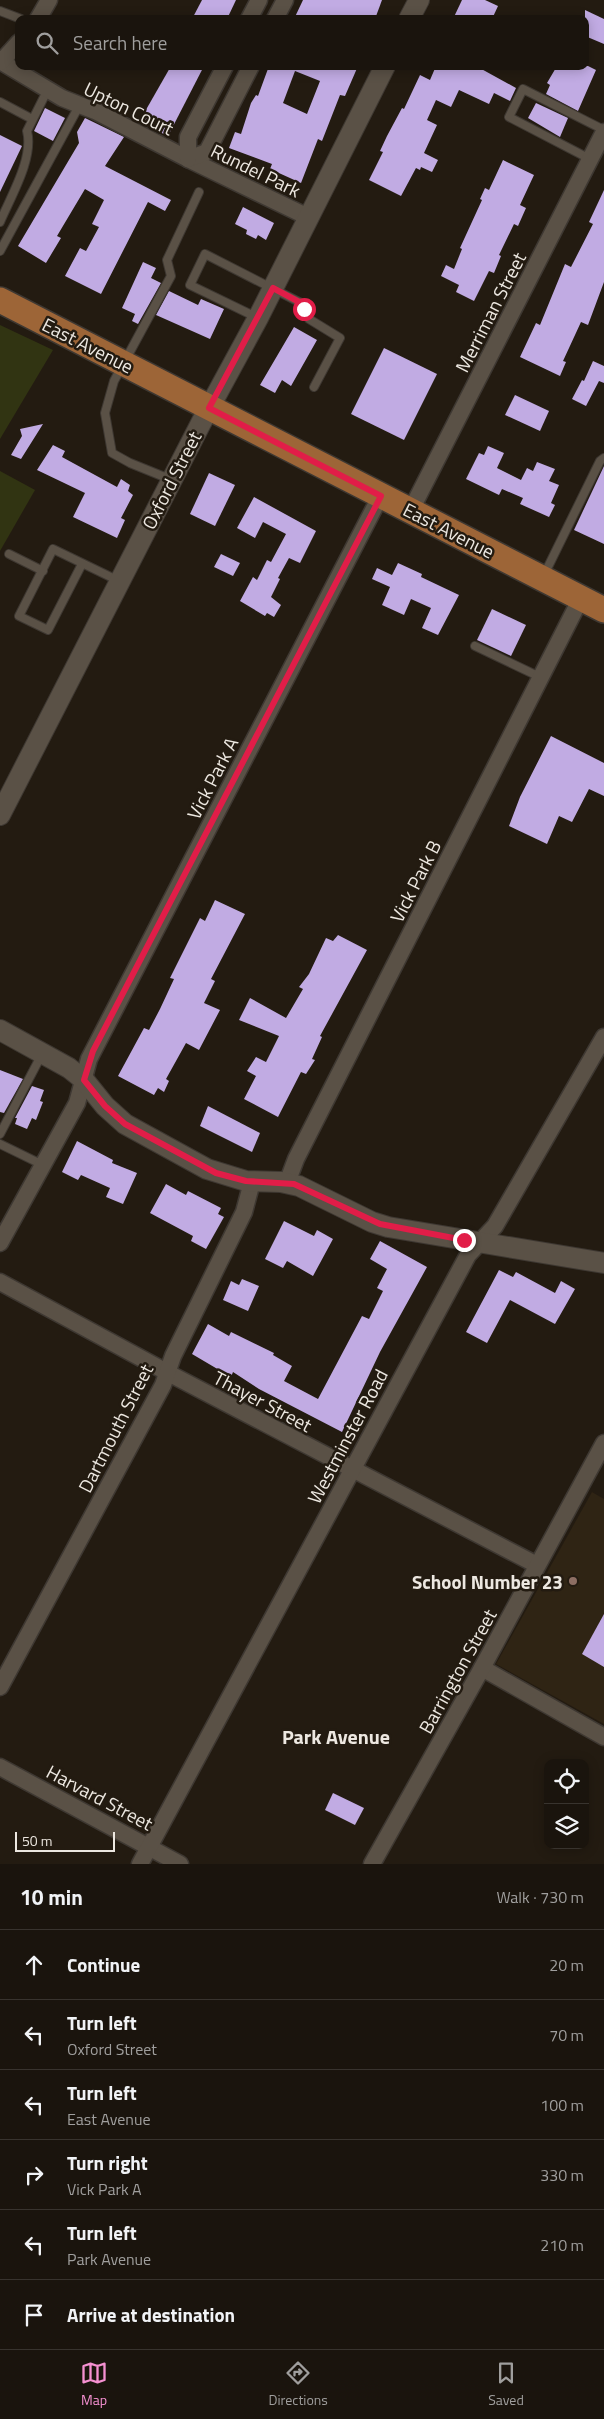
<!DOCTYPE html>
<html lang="en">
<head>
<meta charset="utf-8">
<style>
	:root { --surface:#1a140d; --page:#231d16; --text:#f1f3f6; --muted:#9f9e9d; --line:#38332e; --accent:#f590d1 }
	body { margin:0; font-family:"Titillium Web",sans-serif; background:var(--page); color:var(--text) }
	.controls { position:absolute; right:15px; bottom:15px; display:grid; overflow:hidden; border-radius:10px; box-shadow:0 2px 12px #0003 }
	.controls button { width:45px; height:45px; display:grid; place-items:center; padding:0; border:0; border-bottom:1px solid var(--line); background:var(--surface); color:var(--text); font:25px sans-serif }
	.scale { position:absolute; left:15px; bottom:12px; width:100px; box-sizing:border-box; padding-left:5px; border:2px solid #ede8e1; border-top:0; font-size:14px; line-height:18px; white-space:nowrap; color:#ede8e1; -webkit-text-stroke:4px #231b11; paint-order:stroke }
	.stop { position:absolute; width:15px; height:15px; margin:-11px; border:4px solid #e11d48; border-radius:50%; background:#fff }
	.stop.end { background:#e11d48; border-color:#fff; box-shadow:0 1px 5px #0008 }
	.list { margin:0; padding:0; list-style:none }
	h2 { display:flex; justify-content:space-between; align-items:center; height:65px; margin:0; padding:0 20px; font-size:21px }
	h2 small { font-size:16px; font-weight:400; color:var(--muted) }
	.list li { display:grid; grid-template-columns:32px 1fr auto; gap:15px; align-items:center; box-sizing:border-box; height:70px; padding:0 20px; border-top:1px solid var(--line) }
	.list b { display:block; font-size:19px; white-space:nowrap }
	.list p { margin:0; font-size:16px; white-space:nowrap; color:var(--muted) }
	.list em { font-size:16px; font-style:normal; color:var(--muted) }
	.icon { flex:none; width:28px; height:28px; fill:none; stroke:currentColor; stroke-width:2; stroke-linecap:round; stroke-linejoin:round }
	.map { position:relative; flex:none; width:604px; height:1864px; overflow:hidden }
	.search { position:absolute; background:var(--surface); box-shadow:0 2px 12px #0003; left:15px; right:15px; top:15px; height:55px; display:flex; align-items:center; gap:12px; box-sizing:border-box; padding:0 18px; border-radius:10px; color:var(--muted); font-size:19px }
	.sheet { height:485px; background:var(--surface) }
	nav { display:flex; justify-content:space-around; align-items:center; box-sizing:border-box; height:70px; border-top:1px solid var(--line); background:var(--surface); font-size:14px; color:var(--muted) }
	nav a { display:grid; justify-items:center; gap:2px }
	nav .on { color:var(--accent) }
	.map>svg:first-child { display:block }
</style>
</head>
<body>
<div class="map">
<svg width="604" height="1864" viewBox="0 0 604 1864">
	<rect width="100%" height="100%" fill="#231b11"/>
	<!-- built -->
	<path fill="#2f2414" d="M592,1492L604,1499V1724L496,1664Z"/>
	<!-- green -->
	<g fill="#313412">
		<path d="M0,325L53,350L0,439Z"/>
		<path d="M0,471L35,490L0,551Z"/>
	</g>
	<!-- building -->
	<g fill="#c1abe3" fill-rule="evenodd">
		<path d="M202,0H236L227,19H192Z"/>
		<path d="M303,0H382L375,19H294Z"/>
		<path d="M462,0H485L498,6L492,19H453Z"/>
		<path d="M585,10L604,19V44L585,36Z"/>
		<path d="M171,66H204L168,136L139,122Z"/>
		<path d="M269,66H358L345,96L340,95L322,141L318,139L301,183L270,169L272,164L229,148L235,132L241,134L251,103L256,95L258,96ZM295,71L320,81L307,114L283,103Z"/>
		<path d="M436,66H476L516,88L510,101L494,93L489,104L459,90L451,107L436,100L427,120L437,125L424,153L438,160L432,172L421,167L420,170L416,168L401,196L369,180L383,152L380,151L387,136L402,108L404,109L420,75L430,80Z"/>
		<path d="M557,66H588L596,70L578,111L546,94L550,85L547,83Z"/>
		<path d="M536,103L568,118L560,137L528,118Z"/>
		<path d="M45,108L65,118L53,141L34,131Z"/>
		<path d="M85,118L124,137L105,166L171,200L165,211L148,202L101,294L65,276L80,248L86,251L99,227L92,224L104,200L85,189L57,236L61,238L46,263L18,246L79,143L77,132Z"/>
		<path d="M0,135L22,146L0,192Z"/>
		<path d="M503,160L534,175L520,205L526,208L518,226L514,224L499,255L501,256L494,273L489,271L474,301L456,292L459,285L441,276L446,265L454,269L462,249L460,248L482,200L480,199L485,188L489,190Z"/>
		<path d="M604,190V282L588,325L581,322L563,361L566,362L560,376L520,357L536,323L540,325L565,264L571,267L593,224L589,222Z"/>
		<path d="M243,207L274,223L266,240L258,235L256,239L246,234L247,230L235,224Z"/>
		<path d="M143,262L156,268L151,278L161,283L138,324L132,321L135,314L122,308Z"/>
		<path d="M169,291L198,305L201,299L224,309L210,339L156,315Z"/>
		<path d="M294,327L317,340L291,386L282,380L275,393L260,385Z"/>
		<path d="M384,348L437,374L404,440L351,414Z"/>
		<path d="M593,361L604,366V383L599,381L586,406L572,399L582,380L584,381Z"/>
		<path d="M515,395L549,411L540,431L505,415Z"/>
		<path d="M43,424L21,459L11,455L22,436L20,429Z"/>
		<path d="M53,445L65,451L62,457L117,487L121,479L130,485L128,491L133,495L121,518L125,520L117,538L73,517L85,493L37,470Z"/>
		<path d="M488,446L504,453L497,468L521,480L527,468L533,471L537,462L555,469L549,481L559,485L551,503L555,505L549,517L520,504L523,498L502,489L499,495L466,479L479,453L484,455Z"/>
		<path d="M604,466V544L574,530Z"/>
		<path d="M209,473L235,485L215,526L190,514Z"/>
		<path d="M254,497L316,531L300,563L289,558L278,578L280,579L271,597L281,605L274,617L267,613L265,616L240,601L253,577L257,580L267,560L271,562L286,534L263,522L255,538L237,528Z"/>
		<path d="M221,554L240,563L233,576L214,567Z"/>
		<path d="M398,563L422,574L421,577L459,595L438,635L422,628L431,608L411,599L404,615L382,605L390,587L372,579L377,568L392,575Z"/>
		<path d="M492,609L526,625L511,656L477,640Z"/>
		<path d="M551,736L604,763V796L589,789L572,822L559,816L547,844L509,826L520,797Z"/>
		<path d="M215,900L245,914L211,979L215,981L204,1003L220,1010L199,1050L186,1043L166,1079L169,1081L164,1092L158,1088L154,1095L118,1076L144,1028L149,1030L160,1009L174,979L170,978L200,918L205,921Z"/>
		<path d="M338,935L367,950L320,1036L322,1037L312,1059L315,1060L306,1074L301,1072L278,1117L244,1099L256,1076L247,1071L256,1057L266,1062L279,1036L239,1020L250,998L286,1018L303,989L299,987L309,974L326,938L333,941Z"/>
		<path d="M0,1070L23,1079L4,1113L0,1112Z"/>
		<path d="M32,1086L44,1090L40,1101L43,1102L36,1120L32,1118L27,1129L15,1124L17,1118H15Z"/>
		<path d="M208,1106L260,1133L252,1152L200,1126Z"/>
		<path d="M77,1141L113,1160L112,1163L137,1173L123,1204L106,1197L110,1188L81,1175L78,1180L62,1172Z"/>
		<path d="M166,1184L186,1195L188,1191L221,1208L218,1214L224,1217L206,1249L191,1241L193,1236L150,1213Z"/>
		<path d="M284,1221L314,1236L317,1230L333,1239L313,1276L287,1261L283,1268L265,1259Z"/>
		<path d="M380,1241L427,1267L380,1352L342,1432L259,1389L233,1372L231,1377L192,1354L208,1324L229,1336L231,1332L274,1353L273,1355L292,1366L284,1381L318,1399L362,1316L369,1319L383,1291L377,1288L387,1269L370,1259Z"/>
		<path d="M499,1270L513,1277L516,1272L555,1293L561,1281L575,1289L555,1324L510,1300L487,1343L466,1332Z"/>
		<path d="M242,1279L259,1286L248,1311L223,1300L231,1281L239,1285Z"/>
		<path d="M604,1614V1667L582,1654Z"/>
		<path d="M333,1793L364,1808L355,1825L325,1810Z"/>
	</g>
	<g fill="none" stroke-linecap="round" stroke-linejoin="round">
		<!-- service casing -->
		<g stroke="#3e3832" stroke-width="10">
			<g id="service">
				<path d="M0,11L21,19"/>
				<path d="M0,102L32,119"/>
				<path d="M590,159L509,117L523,89L604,130"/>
				<path d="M0,222C11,196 34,158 27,131L48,89"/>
				<path d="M0,251L79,106"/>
				<path d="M258,318L190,285L205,254L301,303L309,319L340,338L314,387"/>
				<path d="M172,480L130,463L112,453L105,413L114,381L171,276L167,260L199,192"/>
				<path d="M9,554L43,571"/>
				<path d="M82,564L48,630L19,616L53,549L119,581"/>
				<path d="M544,575L600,461L604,458"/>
				<path d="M475,646L540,677"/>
				<path d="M0,1134L42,1054"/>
				<path d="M0,1144L43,1165"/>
			</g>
		</g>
		<!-- minor casing -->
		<g stroke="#3e3832" stroke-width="19">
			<g id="minor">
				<path d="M38,19L49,0"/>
				<path d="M249,19L259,0"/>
				<path d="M275,19L285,0"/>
				<path d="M0,61L62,98L95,111L188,159L308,217"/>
				<path d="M1,62L19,42"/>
				<path d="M188,159L207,152L251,66"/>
				<path d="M188,159V137L225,66"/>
				<path d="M411,510L604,132"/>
				<path d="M287,1183L296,1159L581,598"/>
				<path d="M0,1243L77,1103L89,1059L381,495"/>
				<path d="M0,1282L174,1376L537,1565"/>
				<path d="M482,1668L604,1737"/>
				<path d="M0,1687L163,1385L173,1356L244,1212L252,1182"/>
				<path d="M0,1767L180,1864"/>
				<path d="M140,1864L468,1255L495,1226L604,1037"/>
				<path d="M372,1864L482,1668L604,1443"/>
			</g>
		</g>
		<!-- tertiary casing -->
		<g stroke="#3e3832" stroke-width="22">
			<g id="tertiary">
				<path d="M409,19L419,0"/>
				<path d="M0,815L201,423L258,318L385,66"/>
				<path d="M0,1030L69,1068L84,1080L105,1106L125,1124L207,1169L246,1181L281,1182L299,1186L372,1222L388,1227L604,1263"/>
			</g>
		</g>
		<!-- primary casing -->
		<g stroke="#3e3832" stroke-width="28">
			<path id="primary" d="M0,300L604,610"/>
		</g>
		<!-- service -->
		<use href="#service" stroke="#5a5146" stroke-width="8"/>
		<!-- minor -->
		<use href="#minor" stroke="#5a5146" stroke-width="16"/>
		<!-- tertiary -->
		<use href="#tertiary" stroke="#5a5146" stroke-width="20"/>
		<!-- primary -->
		<use href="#primary" stroke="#9d6537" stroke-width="25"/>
	</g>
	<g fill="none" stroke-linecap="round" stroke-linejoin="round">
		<!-- route -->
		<path stroke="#e11d48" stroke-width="6" d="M304,309L301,303L273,288L209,408L381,496L93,1051L84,1080L105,1106L125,1124L216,1173L246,1181L294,1184L380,1224L464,1240"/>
	</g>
	<!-- markers -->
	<circle fill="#8d6e63" stroke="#231b11" stroke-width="2" cx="573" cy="1581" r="5"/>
	<g text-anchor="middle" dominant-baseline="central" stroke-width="5" stroke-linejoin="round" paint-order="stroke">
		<!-- street labels -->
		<g font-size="19" fill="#ede8e1" stroke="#231b11">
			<text transform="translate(129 108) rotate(26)">Upton Court</text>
			<text transform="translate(256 170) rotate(26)">Rundel Park</text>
			<text transform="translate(490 312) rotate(-63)">Merriman Street</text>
			<text transform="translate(88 345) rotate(27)">East Avenue</text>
			<text transform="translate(171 480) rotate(-63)">Oxford Street</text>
			<text transform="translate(449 530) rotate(27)">East Avenue</text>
			<text transform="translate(212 778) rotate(-63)">Vick Park A</text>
			<text transform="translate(415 881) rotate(-63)">Vick Park B</text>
			<text transform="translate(263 1401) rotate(28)">Thayer Street</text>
			<text transform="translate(115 1428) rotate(-63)">Dartmouth Street</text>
			<text transform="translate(347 1436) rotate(-62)">Westminster Road</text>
			<text transform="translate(457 1671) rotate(-61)">Barrington Street</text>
			<text transform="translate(100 1797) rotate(28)">Harvard Street</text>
		</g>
		<!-- poi labels -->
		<g font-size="19" font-weight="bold" fill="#ede8e1" stroke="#231b11" text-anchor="end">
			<text x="563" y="1581">School Number 23</text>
		</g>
		<!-- neighbourhood labels -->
		<g font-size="20" font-weight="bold" fill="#ede8e1" stroke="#231b11">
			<text x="336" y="1736">Park Avenue</text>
		</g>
	</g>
</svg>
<div class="controls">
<button><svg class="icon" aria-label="locate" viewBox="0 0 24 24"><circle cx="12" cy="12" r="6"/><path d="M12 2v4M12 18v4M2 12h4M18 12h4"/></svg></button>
<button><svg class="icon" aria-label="layers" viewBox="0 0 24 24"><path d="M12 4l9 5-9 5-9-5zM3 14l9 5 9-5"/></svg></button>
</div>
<div class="scale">50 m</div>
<div class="stop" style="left:304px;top:309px"></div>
<div class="stop end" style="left:464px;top:1240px"></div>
<div class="search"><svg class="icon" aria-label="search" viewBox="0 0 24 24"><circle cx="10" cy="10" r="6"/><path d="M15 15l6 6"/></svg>Search here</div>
</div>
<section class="sheet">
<h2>10 min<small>Walk · 730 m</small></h2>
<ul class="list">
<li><svg class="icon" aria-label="ahead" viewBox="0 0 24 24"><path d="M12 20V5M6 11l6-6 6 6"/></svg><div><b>Continue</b></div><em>20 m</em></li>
<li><svg class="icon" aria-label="left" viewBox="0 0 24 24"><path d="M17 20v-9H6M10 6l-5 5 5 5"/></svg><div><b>Turn left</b><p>Oxford Street</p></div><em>70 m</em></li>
<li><svg class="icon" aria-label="left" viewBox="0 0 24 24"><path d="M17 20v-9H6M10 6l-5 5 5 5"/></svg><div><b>Turn left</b><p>East Avenue</p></div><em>100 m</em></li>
<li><svg class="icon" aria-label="right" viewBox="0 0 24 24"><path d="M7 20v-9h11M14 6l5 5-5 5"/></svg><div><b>Turn right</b><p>Vick Park A</p></div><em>330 m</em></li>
<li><svg class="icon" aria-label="left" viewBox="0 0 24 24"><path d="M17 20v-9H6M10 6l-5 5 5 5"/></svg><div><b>Turn left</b><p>Park Avenue</p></div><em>210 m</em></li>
<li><svg class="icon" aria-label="arrive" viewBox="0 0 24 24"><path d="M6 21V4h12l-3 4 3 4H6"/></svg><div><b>Arrive at destination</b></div></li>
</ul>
</section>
<nav>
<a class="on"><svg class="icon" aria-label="map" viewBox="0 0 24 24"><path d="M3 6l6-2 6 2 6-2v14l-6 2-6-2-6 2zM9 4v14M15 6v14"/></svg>Map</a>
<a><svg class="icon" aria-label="directions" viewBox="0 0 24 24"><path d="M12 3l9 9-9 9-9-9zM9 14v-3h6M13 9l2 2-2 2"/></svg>Directions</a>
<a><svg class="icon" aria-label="saved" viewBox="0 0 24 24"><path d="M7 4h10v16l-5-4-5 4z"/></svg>Saved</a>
</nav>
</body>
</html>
